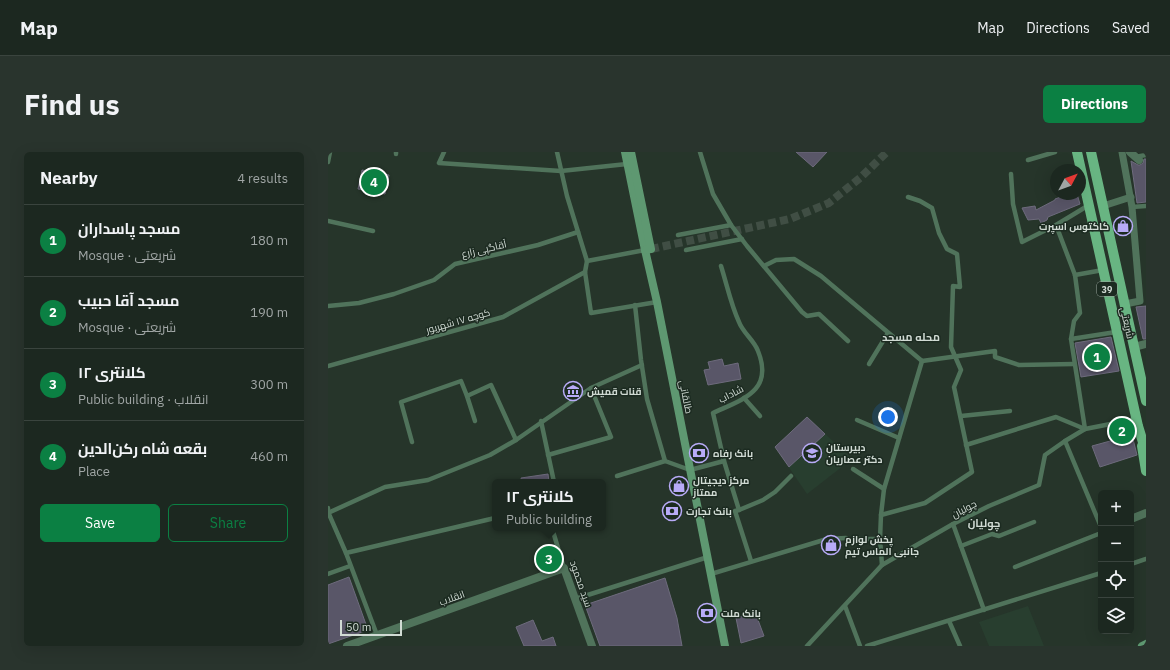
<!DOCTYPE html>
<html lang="en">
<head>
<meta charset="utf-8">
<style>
	:root { --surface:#1c2820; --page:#29342d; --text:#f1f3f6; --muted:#a0a6a5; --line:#3a443e; --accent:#0b8043 }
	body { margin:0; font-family:"IBM Plex Sans",Cairo,sans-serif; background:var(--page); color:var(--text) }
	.controls { position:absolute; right:12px; bottom:12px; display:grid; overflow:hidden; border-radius:6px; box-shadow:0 4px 16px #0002 }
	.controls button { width:36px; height:36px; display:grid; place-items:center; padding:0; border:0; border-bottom:1px solid var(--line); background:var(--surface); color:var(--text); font:20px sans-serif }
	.compass { position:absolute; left:722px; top:12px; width:36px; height:36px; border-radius:50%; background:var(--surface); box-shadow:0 4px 16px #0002; rotate:49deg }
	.scale { position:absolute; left:12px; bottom:10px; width:62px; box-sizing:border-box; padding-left:4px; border:2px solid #d1dbd4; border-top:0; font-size:11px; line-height:14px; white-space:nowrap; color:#d1dbd4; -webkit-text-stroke:3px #1c2b21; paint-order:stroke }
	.you { position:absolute; left:560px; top:265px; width:14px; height:14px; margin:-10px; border:3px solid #fff; border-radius:50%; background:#1a73e8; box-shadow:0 0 0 6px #1a73e833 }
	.badge { display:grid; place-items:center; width:26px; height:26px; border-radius:50%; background:var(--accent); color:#fff; font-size:13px; font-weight:700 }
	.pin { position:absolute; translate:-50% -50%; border:2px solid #fff; box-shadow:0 1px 4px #0006 }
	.popup { position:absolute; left:164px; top:327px; width:114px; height:52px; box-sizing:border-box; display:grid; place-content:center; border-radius:6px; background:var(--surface); filter:drop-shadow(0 1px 3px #0005); font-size:13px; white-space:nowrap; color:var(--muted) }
	.popup b { font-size:15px; color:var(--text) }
	.popup::after { content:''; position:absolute; left:50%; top:100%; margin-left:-8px; border:8px solid transparent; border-top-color:var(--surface) }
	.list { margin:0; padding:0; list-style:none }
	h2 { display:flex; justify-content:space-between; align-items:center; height:52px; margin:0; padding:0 16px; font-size:17px }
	h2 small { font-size:13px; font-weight:400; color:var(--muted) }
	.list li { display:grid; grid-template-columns:26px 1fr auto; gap:12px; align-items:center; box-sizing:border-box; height:72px; padding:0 16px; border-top:1px solid var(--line) }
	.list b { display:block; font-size:15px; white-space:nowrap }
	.list p { margin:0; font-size:13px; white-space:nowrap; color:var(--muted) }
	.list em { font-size:13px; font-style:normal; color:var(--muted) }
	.actions { display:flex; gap:8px; padding:12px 16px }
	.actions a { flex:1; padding:9px 0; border:1px solid var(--accent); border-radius:6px; text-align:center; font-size:14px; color:var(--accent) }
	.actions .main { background:var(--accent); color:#fff }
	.icon { flex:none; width:22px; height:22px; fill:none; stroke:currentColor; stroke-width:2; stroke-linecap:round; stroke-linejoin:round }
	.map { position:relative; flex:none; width:818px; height:494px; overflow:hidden; border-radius:6px }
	header { display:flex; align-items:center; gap:24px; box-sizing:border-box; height:56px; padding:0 20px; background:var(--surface); border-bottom:1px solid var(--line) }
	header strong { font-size:19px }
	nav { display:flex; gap:22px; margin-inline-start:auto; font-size:14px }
	.intro { display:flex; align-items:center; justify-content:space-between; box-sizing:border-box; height:96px; padding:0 24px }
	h1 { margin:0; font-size:28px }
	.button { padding:10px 18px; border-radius:6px; background:var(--accent); color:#fff; font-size:14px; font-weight:700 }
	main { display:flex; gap:24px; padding:0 24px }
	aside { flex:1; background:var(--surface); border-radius:6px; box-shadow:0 4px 16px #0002 }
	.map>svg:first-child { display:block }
</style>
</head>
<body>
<header>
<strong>Map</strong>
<nav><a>Map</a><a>Directions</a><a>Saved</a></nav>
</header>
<div class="intro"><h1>Find us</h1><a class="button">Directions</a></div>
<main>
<aside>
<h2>Nearby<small>4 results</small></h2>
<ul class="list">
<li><span class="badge">1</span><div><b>مسجد پاسداران</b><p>Mosque · شریعتی</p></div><em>180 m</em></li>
<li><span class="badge">2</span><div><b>مسجد آقا حبیب</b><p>Mosque · شریعتی</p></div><em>190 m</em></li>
<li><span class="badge">3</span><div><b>کلانتری ۱۲</b><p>Public building · انقلاب</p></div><em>300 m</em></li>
<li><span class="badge">4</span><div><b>بقعه شاه رکن‌الدین</b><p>Place</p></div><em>460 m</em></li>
</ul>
<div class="actions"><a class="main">Save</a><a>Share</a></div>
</aside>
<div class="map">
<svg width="818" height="494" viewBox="0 0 818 494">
	<rect width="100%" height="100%" fill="#26352a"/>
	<!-- built -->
	<g fill="#283e2f">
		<path d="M479,265L524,307L479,342L447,295Z"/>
		<path d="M700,454L716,494H661L651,470Z"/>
	</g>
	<!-- building -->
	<g fill="#595668" stroke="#6e6b7d">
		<path d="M468,0H499L485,15Z"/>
		<path d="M816,7H818V50L809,51L803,9L810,13H812L815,11Z"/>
		<path d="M34,18L61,23L57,42L30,37Z"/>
		<path d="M741,42H749L752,52L720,65L719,68L713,71L711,67L700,68L694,56L707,54L708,58L727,48V47Z"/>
		<path d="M818,154V187H815L808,155Z"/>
		<path d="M783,185L791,219L753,225L747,191Z"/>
		<path d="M394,207L396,214L410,211L413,227L380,233L376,218L382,217L380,210Z"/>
		<path d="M479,265L497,282L461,315L447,295Z"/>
		<path d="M804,283L809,303L772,315L764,294Z"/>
		<path d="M220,322L221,330H194L193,326Z"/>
		<path d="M21,425L40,478L0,492V433Z"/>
		<path d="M337,426L349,466L354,494H272L257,453Z"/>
		<path d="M427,460L436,484L413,491L408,466Z"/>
		<path d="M205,468L214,489L225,485L228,494H196L188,475Z"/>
	</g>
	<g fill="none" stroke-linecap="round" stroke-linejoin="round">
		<!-- secondary-tunnel -->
		<path stroke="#404e44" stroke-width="8" stroke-dasharray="8 4" stroke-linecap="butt" d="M323,97L462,67L501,51L532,26L559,0"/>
		<!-- service -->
		<g stroke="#50735b" stroke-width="4.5">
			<path d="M116,0L111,11L233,19L299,12"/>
			<path d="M229,0L239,44L259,109L257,120L263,161L329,150"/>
			<path d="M68,2V0"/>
			<path d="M807,5L818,3"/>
			<path d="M700,8L727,0"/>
			<path d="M0,10L2,0"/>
			<path d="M683,22L685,52L694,90L728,73L761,53"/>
			<path d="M804,55L818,54"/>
			<path d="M0,69L45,79"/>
			<path d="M403,73L419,94L474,160L479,164L491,162L520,189"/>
			<path d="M728,73L747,123L752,161L746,169L743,187L757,277"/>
			<path d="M350,83L403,73L385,42L372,0"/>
			<path d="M358,98L414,87"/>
			<path d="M259,109L317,98"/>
			<path d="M393,114C399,133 403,153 411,170C415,181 426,188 430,199C446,239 415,247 385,261L396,309L411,358L407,359L423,409"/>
			<path d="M436,114L448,108L466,107L493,124L594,209"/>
			<path d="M747,123L775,118"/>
			<path d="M307,153L313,208L319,247L337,309L362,318L396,309"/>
			<path d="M0,154L31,151L66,142L106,128L127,112L210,93L250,80"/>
			<path d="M743,187L788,180"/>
			<path d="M594,209L667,199V205L691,213L746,212"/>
			<path d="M541,212L560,181"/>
			<path d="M0,214L175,165L257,120"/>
			<path d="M263,236L314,213"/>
			<path d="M139,244L147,269"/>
			<path d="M416,246L432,264"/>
			<path d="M633,264L682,259"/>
			<path d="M529,268L571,286"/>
			<path d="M213,269L226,330"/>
			<path d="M737,289L773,375"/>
			<path d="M84,290L73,250L133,229L139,244L163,233L188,288"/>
			<path d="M638,293L728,265L757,277"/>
			<path d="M525,317L556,337"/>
			<path d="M289,324L337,309"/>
			<path d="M0,356V360L18,401L49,483"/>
			<path d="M411,358L435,348L447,340L463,324"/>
			<path d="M0,361L57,335L100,328L162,303L188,288L263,236L283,285L220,303"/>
			<path d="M553,363L597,351L644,320L626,235L633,218L623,195L625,134L632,135L629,102L619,97L611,81L604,56L592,49L580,45"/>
			<path d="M625,372L656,458"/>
			<path d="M224,376L236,416"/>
			<path d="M531,387H552"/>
			<path d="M633,394L664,382L671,384L706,370"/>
			<path d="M18,401L167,366"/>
			<path d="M803,412L818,407"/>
			<path d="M554,413L552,387L553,363L556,337L594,209"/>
			<path d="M687,415L773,381"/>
			<path d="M0,422L22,414"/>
			<path d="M383,422L499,387L518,386"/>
			<path d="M247,447L380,405"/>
			<path d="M517,454L532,494"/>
			<path d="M621,469L632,494"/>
			<path d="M479,494L554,413L625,372L661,354L711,333L717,303L737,289L757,277L808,267"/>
			<path d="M539,494L773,421"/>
		</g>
		<!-- pedestrian -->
		<g stroke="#50735b" stroke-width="7">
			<path d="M794,0L804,55L812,149L797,152"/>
			<path d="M775,54L803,45"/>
		</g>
		<!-- minor -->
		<g stroke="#50735b" stroke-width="8">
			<path d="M802,0L811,8"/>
			<path d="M806,195L818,192"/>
			<path d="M803,367L818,361"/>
			<path d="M19,494L236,416L264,494"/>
		</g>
		<!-- secondary -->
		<g stroke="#5e9871" stroke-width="8">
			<path d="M297,0L317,98L329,150L397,494"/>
			<path d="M303,0L323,97L317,98"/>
			<path d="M814,494L818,492"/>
		</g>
		<!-- primary -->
		<g stroke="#68b582" stroke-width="10">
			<path d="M749,0L810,274L818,300"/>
			<path d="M763,0L818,249"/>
			<path d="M814,294L818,319"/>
		</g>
	</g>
	<!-- icons -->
	<defs>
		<g id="shop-ring" transform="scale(1)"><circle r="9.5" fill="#1c2b21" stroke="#b8abf7" stroke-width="1.5"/><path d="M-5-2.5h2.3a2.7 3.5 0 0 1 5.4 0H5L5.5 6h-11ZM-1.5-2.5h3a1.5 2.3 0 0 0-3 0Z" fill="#b8abf7"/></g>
		<g id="museum-ring" transform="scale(1)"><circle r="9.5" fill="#1c2b21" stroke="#b8abf7" stroke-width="1.5"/><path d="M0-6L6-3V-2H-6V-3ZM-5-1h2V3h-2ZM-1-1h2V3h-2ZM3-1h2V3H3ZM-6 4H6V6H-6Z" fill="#b8abf7"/></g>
		<g id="bank-ring" transform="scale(1)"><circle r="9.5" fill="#1c2b21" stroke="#b8abf7" stroke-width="1.5"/><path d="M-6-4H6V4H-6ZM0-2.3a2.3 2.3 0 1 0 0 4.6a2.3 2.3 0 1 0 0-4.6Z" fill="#b8abf7"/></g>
		<g id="school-ring" transform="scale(1)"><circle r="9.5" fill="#1c2b21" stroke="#b8abf7" stroke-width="1.5"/><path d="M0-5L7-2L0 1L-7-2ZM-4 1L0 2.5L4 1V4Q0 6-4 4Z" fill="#b8abf7"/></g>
	</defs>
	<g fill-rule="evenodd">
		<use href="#shop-ring" x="795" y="74"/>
		<use href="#museum-ring" x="245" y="239"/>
		<use href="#bank-ring" x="371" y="301"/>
		<use href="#school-ring" x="484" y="301"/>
		<use href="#shop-ring" x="351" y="334"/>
		<use href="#bank-ring" x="344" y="359"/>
		<use href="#shop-ring" x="503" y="393"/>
		<use href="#bank-ring" x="379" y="461"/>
	</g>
	<g text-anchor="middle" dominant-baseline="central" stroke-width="3" stroke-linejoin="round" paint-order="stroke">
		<!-- shield labels -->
		<rect fill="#1c2b21" stroke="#9ba69e" stroke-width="1" x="769" y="130" width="20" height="14" rx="3"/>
		<g font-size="9" font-weight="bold" fill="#d1dbd4">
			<text x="779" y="137">39</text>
		</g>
		<!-- poi labels -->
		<g font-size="10" font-weight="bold" fill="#d1dbd4" stroke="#1c2b21" text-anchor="start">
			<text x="781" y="74" text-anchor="end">کاکتوس اسپرت</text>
			<text x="259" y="239">قنات قمیش</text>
			<text x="498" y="295">دبیرستان<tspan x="498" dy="12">دکتر عصاریان</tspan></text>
			<text x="385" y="301">بانک رفاه</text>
			<text x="365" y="328">مرکز دیجیتال<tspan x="365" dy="12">ممتاز</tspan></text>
			<text x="358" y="359">بانک تجارت</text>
			<text x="517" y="387">پخش لوازم<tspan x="517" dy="12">جانبی الماس تیم</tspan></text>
			<text x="393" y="461">بانک ملت</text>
		</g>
		<!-- street labels -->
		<g font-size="10" fill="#d1dbd4" stroke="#1c2b21">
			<text transform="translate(156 97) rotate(-13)">آقاگپی زارع</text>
			<text transform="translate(130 169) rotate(-16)">کوچه ۱۷ شهریور</text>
			<text transform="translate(799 171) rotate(77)">شریعتی</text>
			<text transform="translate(403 242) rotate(-27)">شاداب</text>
			<text transform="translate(358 245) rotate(79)">طالقانی</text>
			<text transform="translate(636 357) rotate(-27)">چولیان</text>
			<text transform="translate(253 432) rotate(71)">سید محمود</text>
			<text transform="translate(124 446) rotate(-20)">انقلاب</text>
		</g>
		<!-- neighbourhood labels -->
		<g font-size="11" font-weight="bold" fill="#d1dbd4" stroke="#1c2b21">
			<text x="583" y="185">محله مسجد</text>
			<text x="656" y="371">چولیان</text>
		</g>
	</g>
</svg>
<div class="controls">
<button>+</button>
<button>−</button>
<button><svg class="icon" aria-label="locate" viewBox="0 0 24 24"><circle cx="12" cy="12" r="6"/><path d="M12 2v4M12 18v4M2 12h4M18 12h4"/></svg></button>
<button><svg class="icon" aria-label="layers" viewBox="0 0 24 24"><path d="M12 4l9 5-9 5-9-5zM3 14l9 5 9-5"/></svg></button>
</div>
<svg class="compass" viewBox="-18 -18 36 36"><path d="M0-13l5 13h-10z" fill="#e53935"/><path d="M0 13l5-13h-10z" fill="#a0a6a5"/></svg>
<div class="scale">50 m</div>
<div class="you"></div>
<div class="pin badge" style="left:769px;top:205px">1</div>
<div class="pin badge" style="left:794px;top:279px">2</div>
<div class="pin badge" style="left:221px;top:407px">3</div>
<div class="popup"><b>کلانتری ۱۲</b>Public building</div>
<div class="pin badge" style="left:46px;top:30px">4</div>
</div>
</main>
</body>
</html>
